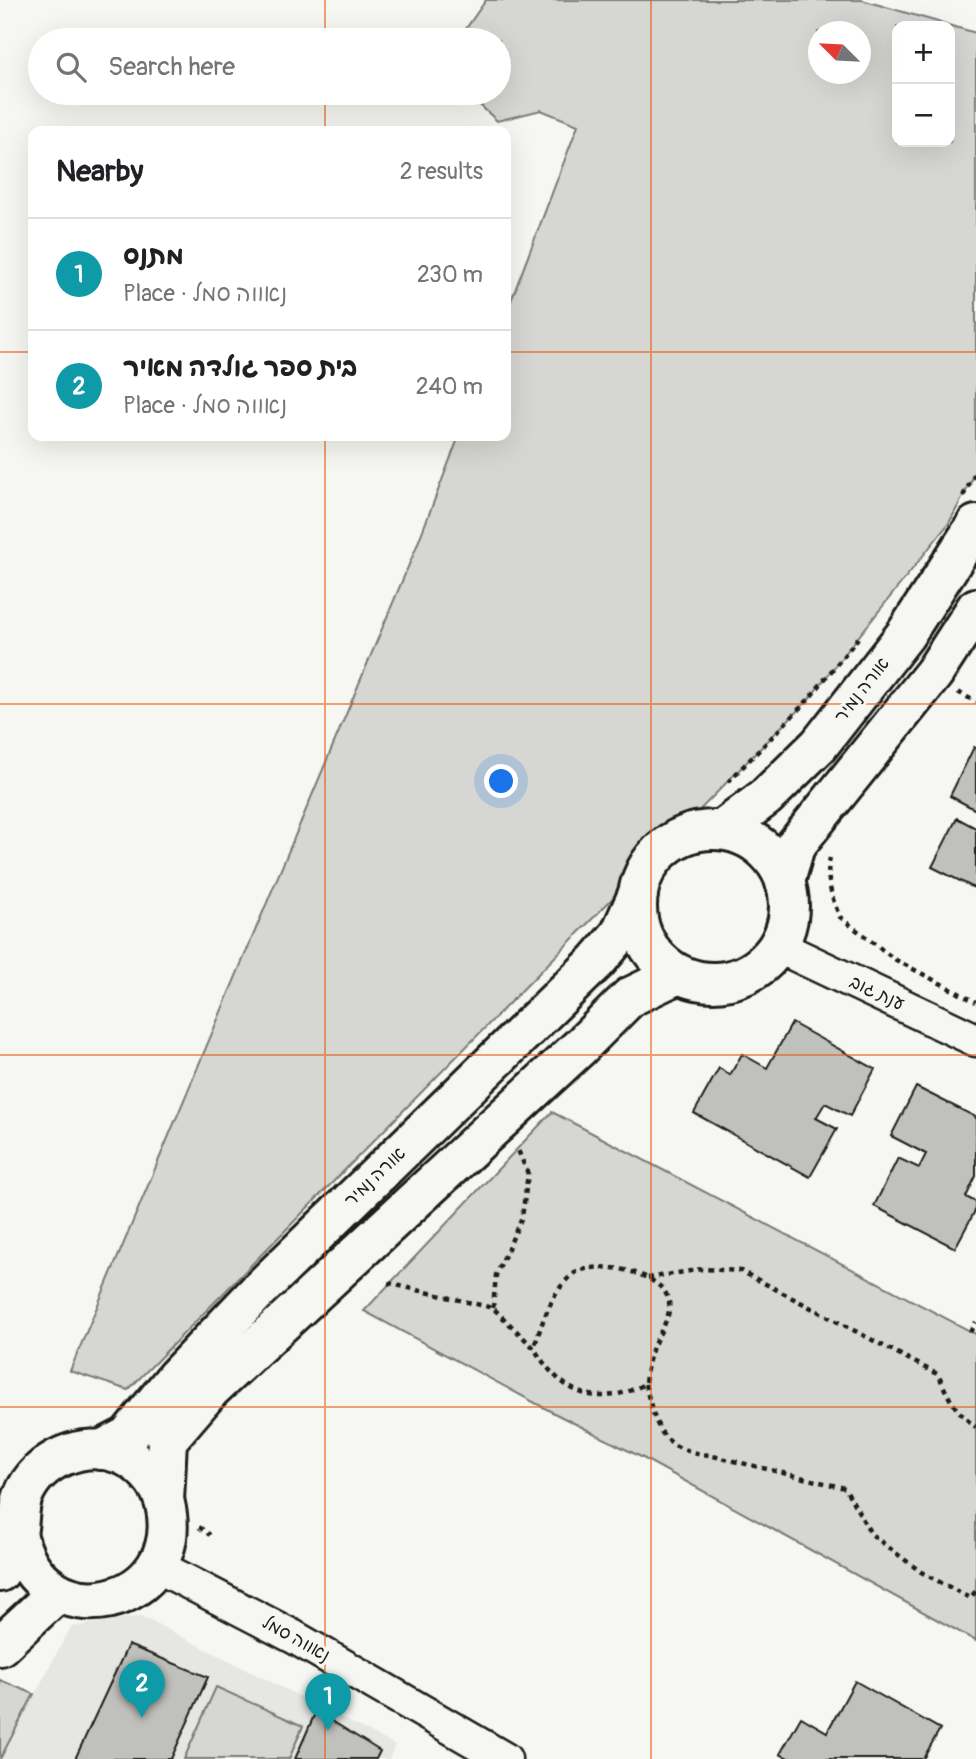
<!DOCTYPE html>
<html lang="en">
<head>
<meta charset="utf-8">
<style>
	:root { --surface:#fff; --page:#f6f6f6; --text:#202124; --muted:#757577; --line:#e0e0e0; --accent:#7c3aed }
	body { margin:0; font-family:Pangolin,"Playpen Sans Hebrew",sans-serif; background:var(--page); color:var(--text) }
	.controls { position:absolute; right:21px; top:21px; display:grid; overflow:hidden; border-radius:14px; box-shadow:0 7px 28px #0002 }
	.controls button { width:63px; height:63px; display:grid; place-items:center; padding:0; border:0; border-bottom:2px solid var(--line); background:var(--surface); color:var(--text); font:35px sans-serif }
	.compass { position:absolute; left:808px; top:21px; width:63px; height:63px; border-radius:50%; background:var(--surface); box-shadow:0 7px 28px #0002; rotate:294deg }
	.you { position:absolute; left:502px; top:782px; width:24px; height:24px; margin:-18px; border:5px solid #fff; border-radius:50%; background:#1a73e8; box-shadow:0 0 0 10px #1a73e833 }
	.badge { display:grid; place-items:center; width:46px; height:46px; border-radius:50%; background:var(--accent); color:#fff; font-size:23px; font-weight:700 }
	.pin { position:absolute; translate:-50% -58px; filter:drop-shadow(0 2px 4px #0008) }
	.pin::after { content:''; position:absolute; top:37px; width:24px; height:21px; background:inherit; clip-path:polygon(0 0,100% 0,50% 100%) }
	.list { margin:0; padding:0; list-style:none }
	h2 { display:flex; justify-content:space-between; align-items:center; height:91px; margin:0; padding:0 28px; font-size:30px }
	h2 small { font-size:23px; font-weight:400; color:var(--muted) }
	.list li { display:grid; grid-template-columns:46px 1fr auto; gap:21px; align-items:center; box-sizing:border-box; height:112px; padding:0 28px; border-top:2px solid var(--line) }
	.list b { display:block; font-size:26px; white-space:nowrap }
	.list p { margin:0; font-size:23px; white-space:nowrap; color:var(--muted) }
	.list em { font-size:23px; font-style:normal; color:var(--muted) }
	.icon { flex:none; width:38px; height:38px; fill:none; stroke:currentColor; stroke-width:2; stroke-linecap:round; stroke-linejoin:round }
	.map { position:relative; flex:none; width:976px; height:1759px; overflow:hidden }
	.search { position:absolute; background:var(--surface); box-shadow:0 7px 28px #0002; left:28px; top:28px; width:483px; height:77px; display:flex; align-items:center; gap:18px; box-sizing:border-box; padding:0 24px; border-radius:38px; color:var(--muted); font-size:26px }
	.panel { position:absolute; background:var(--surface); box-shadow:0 7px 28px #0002; left:28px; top:126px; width:483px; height:315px; border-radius:14px }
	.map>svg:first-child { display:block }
</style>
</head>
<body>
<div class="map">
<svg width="976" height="1759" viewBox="0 0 976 1759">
	<rect width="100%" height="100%" fill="#f6f6f2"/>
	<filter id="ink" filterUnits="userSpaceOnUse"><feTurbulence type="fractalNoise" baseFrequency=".0143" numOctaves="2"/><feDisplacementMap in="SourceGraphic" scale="14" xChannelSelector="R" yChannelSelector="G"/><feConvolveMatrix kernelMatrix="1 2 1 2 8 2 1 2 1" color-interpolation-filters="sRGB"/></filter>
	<g filter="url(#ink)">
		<!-- built -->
		<path fill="#e6e6e2" d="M141,1616L395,1745L389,1759H0L71,1627Z"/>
		<!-- green -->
		<g fill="#d6d6d2" stroke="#797977" stroke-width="2" fill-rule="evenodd">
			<path d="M486,0H862L976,33V472L949,523L808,700L128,1390L70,1371L416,548L459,436H506V314L578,125L541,110L497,121L467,93H499V40H458ZM897,26H950V142H897ZM818,32H860V74H818Z"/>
			<path d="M552,1112L976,1334V1641L643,1458L552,1412L364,1311Z"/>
			<path d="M0,1680L34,1694L0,1759Z"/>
			<path d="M216,1687L303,1726L289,1759H184Z"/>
		</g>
		<!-- building -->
		<g fill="#c0c0bd" stroke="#1c1c1c" stroke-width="2">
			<path d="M974,747L976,748V810L950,796Z"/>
			<path d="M957,818L976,828V889L932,867Z"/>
			<path d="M792,1023L875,1069L850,1116L825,1103L816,1118L837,1129L810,1177L694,1113L719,1068L730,1075L742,1054L767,1068Z"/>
			<path d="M916,1087L976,1117V1176L966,1197L976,1202V1209L955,1248L874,1206L898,1158L919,1168L926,1154L891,1136Z"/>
			<path d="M128,1645L208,1677L171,1759H75Z"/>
			<path d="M855,1681L940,1729L923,1759H790L780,1754L801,1717L827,1732Z"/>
			<path d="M316,1711L380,1751L376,1759H295Z"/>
		</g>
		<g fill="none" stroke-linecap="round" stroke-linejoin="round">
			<!-- minor casing -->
			<g stroke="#1c1c1c" stroke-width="37">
				<g id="minor">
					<path d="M777,946L976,1040"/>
					<path d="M157,1566L294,1637L505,1759"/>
				</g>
			</g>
			<!-- tertiary casing -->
			<g stroke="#1c1c1c" stroke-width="44">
				<g id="tertiary">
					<path d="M722,830L766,797L819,745L905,635L976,525"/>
					<circle cx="713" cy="906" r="76"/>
					<path d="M785,882L795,846L934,673L976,608"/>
					<path d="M101,1450L128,1436L176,1377L257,1292L597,961L620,934L638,894"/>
					<path d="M164,1501L167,1440L211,1389L580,1047L630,997L678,974"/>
					<path d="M0,1572C6,1560 14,1546 17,1533C20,1521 18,1509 23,1496C38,1459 83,1440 120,1454C141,1462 160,1483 165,1504C189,1606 41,1644 17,1533"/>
					<path d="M0,1646L57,1593"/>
				</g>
			</g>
			<!-- path -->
			<g stroke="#1c1c1c" stroke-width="4.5" stroke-dasharray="5 5" stroke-linecap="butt">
				<path d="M963,496L976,472"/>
				<path d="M958,692L976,702"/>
				<path d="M728,782L808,700L858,638"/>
				<path d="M830,858C825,876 832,900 840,917L894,959L976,1002"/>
				<path d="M631,861L640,851L692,818"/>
				<path d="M648,1278L702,1269L741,1271L939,1375C947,1397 957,1413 976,1427"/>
				<path d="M388,1283L493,1308L534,1348C541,1325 553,1287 575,1273C598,1259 664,1272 669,1302C672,1317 658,1334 653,1347C649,1359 646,1371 645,1384C596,1409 561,1394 534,1348"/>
				<path d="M493,1308L496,1275L522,1217L528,1174L518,1150"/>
				<path d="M970,1332L976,1322"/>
				<path d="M645,1384C657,1428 659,1449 709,1455L845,1488L871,1534L921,1572L970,1598L976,1591"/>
				<path d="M199,1527L210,1535"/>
			</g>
			<!-- minor -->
			<use href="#minor" stroke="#f6f6f2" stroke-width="32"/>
			<!-- tertiary -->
			<use href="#tertiary" stroke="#f6f6f2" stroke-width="38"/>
		</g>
	</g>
	<!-- grid -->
	<path fill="none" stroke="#e8590c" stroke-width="2" stroke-opacity="0.55" d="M325,0V40M651,0V1759M325,93V131M0,352H33M506,352H976M325,436V1759M0,704H976M0,1055H976M0,1407H976"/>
	<g text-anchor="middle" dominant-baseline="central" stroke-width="6" stroke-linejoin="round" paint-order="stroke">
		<!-- street labels -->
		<g font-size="18" fill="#1c1c1c" stroke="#f6f6f2">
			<text transform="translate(862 690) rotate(-52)">אורה נמיר</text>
			<text transform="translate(877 993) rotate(25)">ענת גוב</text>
			<text transform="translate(375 1177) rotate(-44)">אורה נמיר</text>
			<text transform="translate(296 1639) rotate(29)">נאווה סמל</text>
		</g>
	</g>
</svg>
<div class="controls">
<button>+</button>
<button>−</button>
</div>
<svg class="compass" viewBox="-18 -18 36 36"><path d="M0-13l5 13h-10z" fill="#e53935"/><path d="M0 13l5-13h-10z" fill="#757577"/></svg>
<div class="you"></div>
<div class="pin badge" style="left:328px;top:1731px;background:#0f9aa8">1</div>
<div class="pin badge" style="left:142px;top:1718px;background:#0f9aa8">2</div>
<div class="search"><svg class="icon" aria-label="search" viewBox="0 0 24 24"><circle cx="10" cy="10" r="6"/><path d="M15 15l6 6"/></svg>Search here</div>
<section class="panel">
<h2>Nearby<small>2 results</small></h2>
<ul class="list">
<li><span class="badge" style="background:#0f9aa8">1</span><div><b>מתנס</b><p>Place · נאווה סמל</p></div><em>230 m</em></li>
<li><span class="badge" style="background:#0f9aa8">2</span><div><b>בית ספר גולדה מאיר</b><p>Place · נאווה סמל</p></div><em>240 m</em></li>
</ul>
</section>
</div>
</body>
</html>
